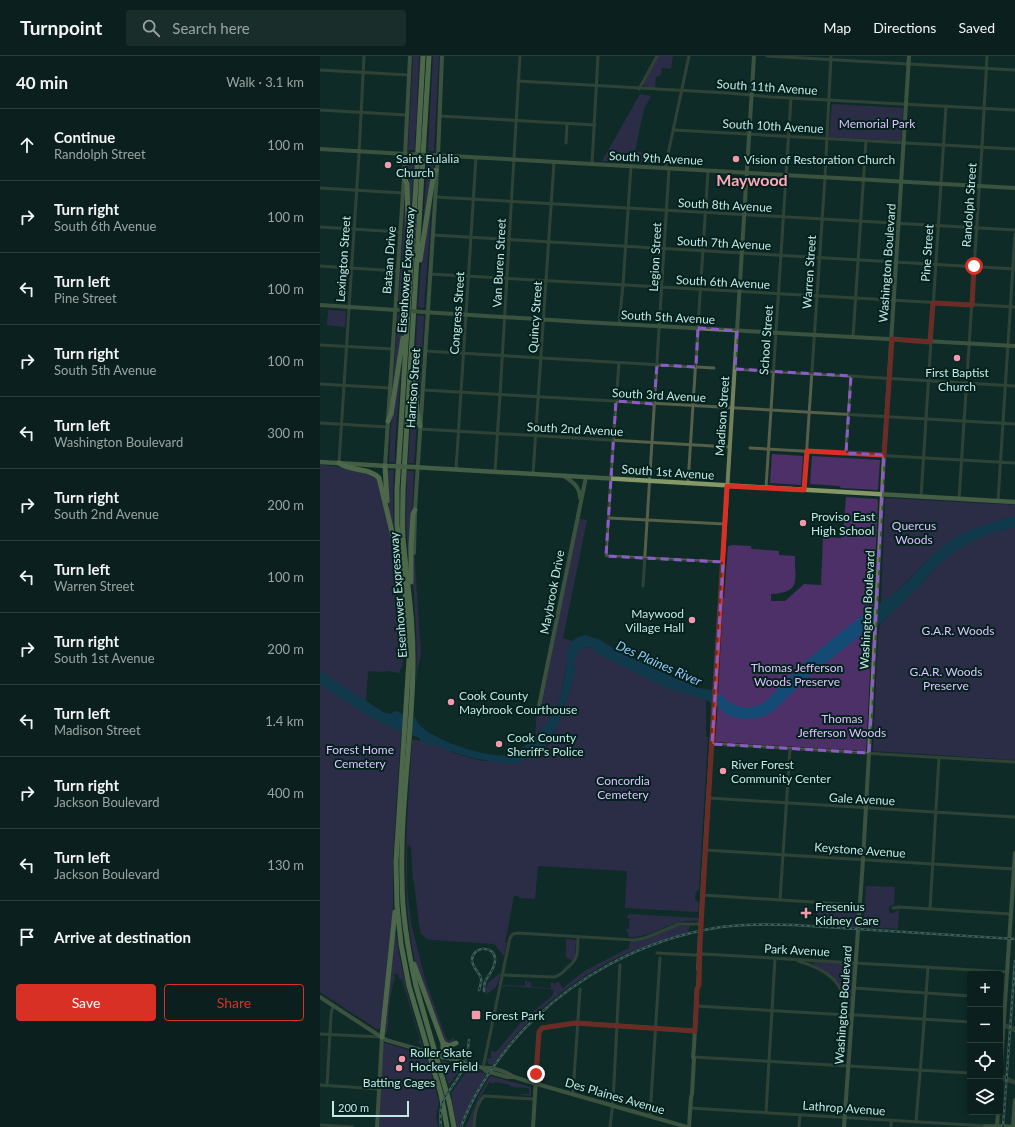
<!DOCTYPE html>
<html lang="en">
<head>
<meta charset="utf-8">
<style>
	:root { --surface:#0b201e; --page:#192d2b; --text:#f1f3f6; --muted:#9aa3a4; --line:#2b3e3c; --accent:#d93025 }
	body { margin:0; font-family:Lato,sans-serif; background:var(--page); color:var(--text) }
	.controls { position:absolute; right:12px; bottom:12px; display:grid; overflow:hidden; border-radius:4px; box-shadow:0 2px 10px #0003 }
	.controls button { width:36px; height:36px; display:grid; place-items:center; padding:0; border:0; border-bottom:1px solid var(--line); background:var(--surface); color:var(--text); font:20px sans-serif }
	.scale { position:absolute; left:12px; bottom:10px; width:77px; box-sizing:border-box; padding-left:4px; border:2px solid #c1e9e4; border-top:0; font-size:11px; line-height:14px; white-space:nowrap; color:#c1e9e4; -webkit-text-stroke:3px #05211e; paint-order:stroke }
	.stop { position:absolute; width:12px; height:12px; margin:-9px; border:3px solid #d93025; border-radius:50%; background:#fff }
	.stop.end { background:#d93025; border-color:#fff; box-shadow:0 1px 4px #0008 }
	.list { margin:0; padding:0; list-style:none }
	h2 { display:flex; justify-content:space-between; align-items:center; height:52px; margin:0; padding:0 16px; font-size:17px }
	h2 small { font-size:13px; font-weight:400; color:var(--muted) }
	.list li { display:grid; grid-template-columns:26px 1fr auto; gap:12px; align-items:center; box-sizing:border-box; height:72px; padding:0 16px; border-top:1px solid var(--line) }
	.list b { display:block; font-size:15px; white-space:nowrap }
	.list p { margin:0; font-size:13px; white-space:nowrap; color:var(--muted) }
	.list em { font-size:13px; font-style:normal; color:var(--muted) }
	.actions { display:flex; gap:8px; padding:12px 16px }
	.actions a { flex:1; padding:9px 0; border:1px solid var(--accent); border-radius:4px; text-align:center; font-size:14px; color:var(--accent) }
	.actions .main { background:var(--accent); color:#fff }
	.icon { flex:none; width:22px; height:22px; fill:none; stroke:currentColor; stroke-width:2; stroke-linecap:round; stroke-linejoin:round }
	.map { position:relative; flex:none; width:695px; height:1071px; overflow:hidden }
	header { display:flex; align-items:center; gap:24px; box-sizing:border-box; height:56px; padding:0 20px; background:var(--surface); border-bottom:1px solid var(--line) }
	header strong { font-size:19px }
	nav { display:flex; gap:22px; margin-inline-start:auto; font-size:14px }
	.search { width:280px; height:36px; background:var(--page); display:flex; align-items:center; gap:10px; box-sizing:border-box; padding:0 14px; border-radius:4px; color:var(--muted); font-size:15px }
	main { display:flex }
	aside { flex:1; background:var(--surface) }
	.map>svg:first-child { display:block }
</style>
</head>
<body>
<header>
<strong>Turnpoint</strong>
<div class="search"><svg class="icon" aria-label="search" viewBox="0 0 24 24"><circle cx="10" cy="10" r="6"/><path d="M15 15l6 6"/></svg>Search here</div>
<nav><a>Map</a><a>Directions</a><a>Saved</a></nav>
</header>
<main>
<aside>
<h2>40 min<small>Walk · 3.1 km</small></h2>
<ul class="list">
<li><svg class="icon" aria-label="ahead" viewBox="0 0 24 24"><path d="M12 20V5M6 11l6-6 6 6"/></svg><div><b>Continue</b><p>Randolph Street</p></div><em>100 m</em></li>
<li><svg class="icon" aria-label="right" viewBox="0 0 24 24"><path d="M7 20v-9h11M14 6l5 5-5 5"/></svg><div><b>Turn right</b><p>South 6th Avenue</p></div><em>100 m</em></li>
<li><svg class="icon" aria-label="left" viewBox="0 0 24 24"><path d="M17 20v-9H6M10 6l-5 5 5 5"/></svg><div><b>Turn left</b><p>Pine Street</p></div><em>100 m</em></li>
<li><svg class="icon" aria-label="right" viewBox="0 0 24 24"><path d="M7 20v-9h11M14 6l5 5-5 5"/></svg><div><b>Turn right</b><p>South 5th Avenue</p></div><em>100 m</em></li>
<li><svg class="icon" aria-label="left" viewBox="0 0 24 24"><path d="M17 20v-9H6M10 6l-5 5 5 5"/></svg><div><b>Turn left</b><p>Washington Boulevard</p></div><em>300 m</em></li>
<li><svg class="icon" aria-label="right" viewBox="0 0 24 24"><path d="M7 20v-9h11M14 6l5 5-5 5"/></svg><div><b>Turn right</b><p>South 2nd Avenue</p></div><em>200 m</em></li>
<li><svg class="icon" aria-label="left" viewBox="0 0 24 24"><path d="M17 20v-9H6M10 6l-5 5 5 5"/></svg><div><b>Turn left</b><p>Warren Street</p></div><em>100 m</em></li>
<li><svg class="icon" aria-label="right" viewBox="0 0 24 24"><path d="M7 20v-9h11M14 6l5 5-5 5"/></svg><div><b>Turn right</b><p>South 1st Avenue</p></div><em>200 m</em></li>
<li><svg class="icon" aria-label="left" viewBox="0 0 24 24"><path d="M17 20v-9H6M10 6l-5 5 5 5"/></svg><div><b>Turn left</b><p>Madison Street</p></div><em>1.4 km</em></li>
<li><svg class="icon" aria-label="right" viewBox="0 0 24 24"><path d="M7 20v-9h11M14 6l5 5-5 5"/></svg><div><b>Turn right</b><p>Jackson Boulevard</p></div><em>400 m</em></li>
<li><svg class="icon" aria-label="left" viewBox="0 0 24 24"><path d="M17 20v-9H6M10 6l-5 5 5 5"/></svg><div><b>Turn left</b><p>Jackson Boulevard</p></div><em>130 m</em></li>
<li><svg class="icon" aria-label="arrive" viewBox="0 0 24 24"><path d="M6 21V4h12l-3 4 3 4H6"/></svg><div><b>Arrive at destination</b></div></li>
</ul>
<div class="actions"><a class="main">Save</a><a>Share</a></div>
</aside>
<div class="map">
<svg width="695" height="1071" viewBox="0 0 695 1071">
	<rect width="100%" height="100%" fill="#0f2b28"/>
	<!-- green -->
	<g fill="#4d3068">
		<path d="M93,0H99L96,75H95V94H88V93Z"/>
		<path d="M113,0H119L114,95H108Z"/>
		<path d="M338,0H353L351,13L342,12L341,19L336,21L335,32L324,30L323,28Z"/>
		<path d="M320,38L331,40L324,53L315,95L331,98L329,107L282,105Z"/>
		<path d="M512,48L583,52L581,85L509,81Z"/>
		<path d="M89,101L94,102L90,174L89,128L87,112L88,102Z"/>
		<path d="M107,102L113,103L114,104L113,117L103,171L106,125H107Z"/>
		<path d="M113,131L104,251L103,252L98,251L101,211Z"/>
		<path d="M86,135L87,205L85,251L78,250Z"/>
		<path d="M8,254L26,255L25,271L7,269Z"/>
		<path d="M79,257L84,258L83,274L71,354L78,258Z"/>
		<path d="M97,259L104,260L99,352L96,295Z"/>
		<path d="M81,312L75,388V406H69L71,368Z"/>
		<path d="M94,317L97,366L94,407H88Z"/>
		<path d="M452,398L483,400L481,429L450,427Z"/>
		<path d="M492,400L560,404L558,433L557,434L521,432L519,430L490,428Z"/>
		<path d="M0,409C19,410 40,413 57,422L74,494L79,524L84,575L85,603H83L82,611L81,612L79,617L68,615L62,616L48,615L46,645L0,615Z"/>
		<path d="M68,414H74L73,437L74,479L69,457L67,418Z"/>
		<path d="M87,415H93L94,416L90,498H88L86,464Z"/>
		<path d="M526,441L557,443L558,445L554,530L551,532H554L552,573L551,576H552L546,695H544L396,686L395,685L397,661L403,542H404L408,490H410L411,489L431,490V492L433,493V494L434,493L459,495V499L475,500C474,523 483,536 451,538V545H465L484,528L501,529L503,481L521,482L523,479Z"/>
		<path d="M566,442L695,449V460C671,467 648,472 627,487C618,493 612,501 604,508C591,522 577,536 561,547L565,444Z"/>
		<path d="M259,463L267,464L243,582L252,585L249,590L242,635L238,649L224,672H222L215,681L217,657H218Z"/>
		<path d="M695,471V704L553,695L558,579L560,568L600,530C624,497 656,479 695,471Z"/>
		<path d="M92,499H95V506L101,599L98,611L96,627C97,604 97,581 95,558C94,538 92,519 92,499Z"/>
		<path d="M269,591L273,592L292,605L321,618L340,629L353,634L386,644V681H388L379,834L376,835L375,844L379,847L378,856L305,852L307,815L218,810L215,843L199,842L198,840H194L185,887H187L178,927L175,932L165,939L166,936H165L168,927L180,917L179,924L184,900L174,888L112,884L107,883L101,878L99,869L94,825H93L91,791L87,788V831L91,867L105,923L126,982L129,985L134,981V985L132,988L125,987C119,971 113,955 107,939C103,931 99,922 97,914C78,837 88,761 92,684H98V685L101,683C108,690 111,687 118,690C130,696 156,705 168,705C181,705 193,703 206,702L217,690L226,692L234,681L233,679L237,671L245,646L247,643L256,611L254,610V608L256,598L261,592Z"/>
		<path d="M0,628L17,640L59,666L81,675L73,800V857L62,968L58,974L0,936Z"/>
		<path d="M546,830L575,831L574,848L569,851V855L571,857H574L579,853L578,873L543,871Z"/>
		<path d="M498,848L537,850L538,852L537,872L496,869Z"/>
		<path d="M310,858L378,862H379L378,865H376C349,863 335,882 309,881L306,873H309L310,863L307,862L308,859Z"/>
		<path d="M370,869L368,876C348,882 329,888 310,896C274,911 234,939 207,967C194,980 183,995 172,1009L168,1008L167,1003L171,1002V995L176,996L204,963L232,940L234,935L232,933L185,930L184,932H183V929L205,930V925H208L207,927H209L208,926H211V931L231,932V926L234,927V929H236L235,927L238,926V923V925L243,932L266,914L307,893H309L310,885C331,885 349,868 370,869Z"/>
		<path d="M74,878H76C81,916 91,954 103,991L99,987H97L100,985L82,923H80L77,916V918H74L75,924L74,925C70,938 69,951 68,965L69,966L68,968L67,978H65Z"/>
		<path d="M246,883L256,884L255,902L252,905L245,900L246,896Z"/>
		<path d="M494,906L533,908L534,910L530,954H529C523,928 513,924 494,909L493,907Z"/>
		<path d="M65,987L95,996L97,998L106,999L119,1046L116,1060L118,1071H59L63,989Z"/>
		<path d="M121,1004L142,1011L129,1029Z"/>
		<path d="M146,1012L166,1018L154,1039L139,1071H137L131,1037L146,1016H144Z"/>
		<path d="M170,1020L211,1031V1040L201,1039V1038H208L209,1037V1033L208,1032L191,1031L190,1029L175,1026L174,1028L169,1026L154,1053L153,1071H146L159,1039Z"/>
	</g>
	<!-- water -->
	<path fill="#134b75" d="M695,460V471C656,479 624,497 600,530L560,568L542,578L526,591L496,614L487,622L456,653L445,660L438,662L424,663L409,660L398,651L386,644L353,634L340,629L276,597L273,592C258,589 257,596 254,608V610L256,611L247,643L245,646L237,671L226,689L225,692L217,691L198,708H187L153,702L126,694L115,689H109L105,687L98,681L84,677L59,666L17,640L0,628V615L63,656L71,658L73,656L77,655L82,658L95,661C100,682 169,703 189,699C199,697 217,681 222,672H224L238,649L242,635L245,619L247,598L249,590L252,585L259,581L265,579L280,584L303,598L333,611L341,616L378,632L393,634L399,637L410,647L417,650L429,652L444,647L475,615L489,602L550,553L553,552C564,545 575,537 585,528C599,515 611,498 627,487C647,472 671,467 695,460Z"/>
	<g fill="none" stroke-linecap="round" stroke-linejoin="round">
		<!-- street -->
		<g stroke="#565f48" stroke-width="3">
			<path d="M447,0L695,14"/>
			<path d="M0,14L89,19"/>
			<path d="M198,25L408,37L451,41L695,54"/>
			<path d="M319,33L337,0"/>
			<path d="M0,54L87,59"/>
			<path d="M119,60L275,69"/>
			<path d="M354,74L695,93"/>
			<path d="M246,87L247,68"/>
			<path d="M272,108L278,0"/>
			<path d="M345,112L369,0"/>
			<path d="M0,132L83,137"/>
			<path d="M115,141L695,174"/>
			<path d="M0,171L80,176"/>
			<path d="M112,179L695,213"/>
			<path d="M0,210L78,215"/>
			<path d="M110,218L695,251"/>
			<path d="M299,268L303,229L311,110"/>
			<path d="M533,281L546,85"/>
			<path d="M0,289L73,293"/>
			<path d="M105,295L394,312"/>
			<path d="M299,307L293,384L286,500L403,506"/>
			<path d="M415,313L695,330"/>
			<path d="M0,328L70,332"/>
			<path d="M103,334L695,368"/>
			<path d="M0,367L68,371"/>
			<path d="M100,373L410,391"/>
			<path d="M430,392L695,407"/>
			<path d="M526,397L531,320"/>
			<path d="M19,407L39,98L44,0"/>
			<path d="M136,414L156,102"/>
			<path d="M175,416L180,339L200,0"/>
			<path d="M213,418L234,106"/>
			<path d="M368,427L388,115"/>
			<path d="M446,432L471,42"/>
			<path d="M484,434L505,121L511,0"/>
			<path d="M601,441L626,50"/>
			<path d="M639,443L662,91L667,0"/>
			<path d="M678,445L695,178"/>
			<path d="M289,462L405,468"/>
			<path d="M323,530L349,113"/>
			<path d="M392,688L695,706"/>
			<path d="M389,742L695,761"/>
			<path d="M385,794L694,813"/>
			<path d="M383,839L540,849"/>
			<path d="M460,844L470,693"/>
			<path d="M573,852L579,851L691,858"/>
			<path d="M610,853L619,702"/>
			<path d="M337,897L375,899L384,898L688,916"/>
			<path d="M478,905C492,909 509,916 518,929C524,938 526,949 528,959"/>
			<path d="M182,919L234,921C240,920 243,916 247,912C260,902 257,896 258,881"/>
			<path d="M534,932L650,940"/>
			<path d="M376,950L528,959H537L650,966"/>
			<path d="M680,968L686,969L695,973"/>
			<path d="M684,969L686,971L695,975"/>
			<path d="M0,978L62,981"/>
			<path d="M373,1001L650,1017"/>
			<path d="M163,1012L190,882L193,878L198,877L314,884L325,882L359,868H381"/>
			<path d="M680,1021L682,1023L695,1027"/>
			<path d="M680,1021L683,1020L695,1026"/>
			<path d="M0,1029L59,1033"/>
			<path d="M7,1030L11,959L13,949"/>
			<path d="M253,1038L260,933"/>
			<path d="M370,1052L666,1070"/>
			<path d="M446,1057L455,902"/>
			<path d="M330,1060L340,902"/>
			<path d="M596,1066L603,981L608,911"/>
			<path d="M0,1069L33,1071"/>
			<path d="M154,1071C155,1057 155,1051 164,1040L214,1043"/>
			<path d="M290,1071L293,1046L300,909"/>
			<path d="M479,1071L480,1059"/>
			<path d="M571,1071V1065"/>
		</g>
		<!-- secondary -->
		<g stroke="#71805a" stroke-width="4">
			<path d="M0,93L86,98"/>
			<path d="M113,99L695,132"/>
			<path d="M0,249L76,254"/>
			<path d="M103,256L263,266L695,290"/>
			<path d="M65,410L84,121L90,0"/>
			<path d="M244,420C253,426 260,431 260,442"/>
			<path d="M94,497L95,458V454L118,100L122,0"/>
			<path d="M218,655L266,421"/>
			<path d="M0,941L66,984L104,995"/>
			<path d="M120,1000L163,1012C172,1011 186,1015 194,1021"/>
			<path d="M163,1012L166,1015L187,1021H194L210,1026L367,1071"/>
			<path d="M680,1022L695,797"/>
			<path d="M57,1071L62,981"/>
			<path d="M213,1071L219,976L222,972L258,967L375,975"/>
			<path d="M369,1071L371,1042L372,1038L374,1003L373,1001L374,991L377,933L378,930L379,915L378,913L383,824L434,0"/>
			<path d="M524,1071L543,804L549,697L564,399L589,0"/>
			<path d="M665,1071L666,1070C675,1071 683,1069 692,1071"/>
			<path d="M677,1071L678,1056"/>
			<path d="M693,1071L695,1044"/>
		</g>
		<!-- primary -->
		<g stroke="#859968" stroke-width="4.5">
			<path d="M0,406L67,410"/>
			<path d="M93,411L695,446"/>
		</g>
		<!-- highway -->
		<g stroke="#98af74" stroke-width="5">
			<path d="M103,0L97,111L77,433V468L87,556L89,604L76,805L77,849L81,888L89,930L121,1038L127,1071"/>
			<path d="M109,0L83,434C83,450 82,466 83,482C87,526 94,567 93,612C92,682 80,752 82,823C82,859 88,895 96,930L129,1045L134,1071"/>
			<path d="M84,121L87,128L89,202"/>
			<path d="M100,204L112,128L114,119L116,114"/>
			<path d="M94,294L97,356L100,370"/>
			<path d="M68,365L71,358L83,282"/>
			<path d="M19,407C31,416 49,411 59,422L78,501"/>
			<path d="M65,410L67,445"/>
			<path d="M91,526V489L93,458L95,454"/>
			<path d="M94,908L121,982L123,987V1001"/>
			<path d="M62,981L75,856"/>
			<path d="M123,987L129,990L136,987"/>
		</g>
		<!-- rail casing -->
		<g stroke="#789b96" stroke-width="2.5">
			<g id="rail">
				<path d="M159,934C160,930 162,926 161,922C159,915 151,911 152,903C154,889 175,890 175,903C176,912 168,919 165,926C164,929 164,932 164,935"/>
				<path d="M121,1071C117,1040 130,1038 142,1015C147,1005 148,995 149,984"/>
				<path d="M141,1071C153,1038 172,1010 195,983C248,923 322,883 401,871C426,868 450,868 474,869L695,883"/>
				<path d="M683,1071L695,905"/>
			</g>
		</g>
		<!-- rail -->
		<use href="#rail" stroke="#05211e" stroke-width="1" stroke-dasharray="3" stroke-linecap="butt"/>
		<!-- secondary-bridge -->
		<g stroke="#71805a" stroke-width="4">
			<path d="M89,98L113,99"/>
			<path d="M79,254L103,256"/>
			<path d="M104,995L120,1000"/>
		</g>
		<!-- primary-bridge -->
		<path stroke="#859968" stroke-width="4.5" d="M69,410L93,411"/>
	</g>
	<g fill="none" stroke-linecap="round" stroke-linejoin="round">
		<!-- route -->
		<path stroke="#d93025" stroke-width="5" d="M216,1018L219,976L222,972L255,967L375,975L377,933L379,929L380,886L407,430L484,434L487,395L564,399L572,283L610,286L613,247L652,249L654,210"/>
	</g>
	<!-- marked area -->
	<path d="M0 0H695V1071H0ZM378,272L417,275L415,313L531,320L526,397L564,399L549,697L392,688L403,506L286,500L296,345L334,348L337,309L376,311Z" fill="#0f2b28" fill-opacity=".55" fill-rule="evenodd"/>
	<path fill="none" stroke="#8c5bc8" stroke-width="3" stroke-dasharray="8 5" stroke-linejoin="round" d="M378,272L417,275L415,313L531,320L526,397L564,399L549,697L392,688L403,506L286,500L296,345L334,348L337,309L376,311Z"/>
	<!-- markers -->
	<g fill="#f29aac" stroke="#05211e" stroke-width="1.5">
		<circle cx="416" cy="103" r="4"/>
		<circle cx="68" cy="109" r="4"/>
		<circle cx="637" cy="302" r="4"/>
		<circle cx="483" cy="467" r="4"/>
		<circle cx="372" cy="564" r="4"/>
		<circle cx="131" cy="646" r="4"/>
		<circle cx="179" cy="688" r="4"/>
		<circle cx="403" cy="715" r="4"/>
		<path d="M484 851h4v4h4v4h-4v4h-4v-4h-4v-4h4z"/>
		<rect x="151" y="954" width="10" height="10" rx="2"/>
		<circle cx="82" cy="1003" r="4"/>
		<circle cx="79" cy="1012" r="4"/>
	</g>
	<g text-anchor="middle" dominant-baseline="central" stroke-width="4" stroke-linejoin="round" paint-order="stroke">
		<!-- street labels -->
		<g font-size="12" fill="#c1e9e4" stroke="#05211e">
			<text transform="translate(447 31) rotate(4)">South 11th Avenue</text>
			<text transform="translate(453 70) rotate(3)">South 10th Avenue</text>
			<text transform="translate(336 102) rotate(3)">South 9th Avenue</text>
			<text transform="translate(405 149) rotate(3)">South 8th Avenue</text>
			<text transform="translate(649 149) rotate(-86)">Randolph Street</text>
			<text transform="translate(404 187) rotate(3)">South 7th Avenue</text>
			<text transform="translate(607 197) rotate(-86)">Pine Street</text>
			<text transform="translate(335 201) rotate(-87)">Legion Street</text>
			<text transform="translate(23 203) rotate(-86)">Lexington Street</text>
			<text transform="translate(69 204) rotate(-86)">Bataan Drive</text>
			<text transform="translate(179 207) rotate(-87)">Van Buren Street</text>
			<text transform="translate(567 207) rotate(-86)">Washington Boulevard</text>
			<text transform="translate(86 214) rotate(-86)">Eisenhower Expressway</text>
			<text transform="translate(489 216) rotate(-86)">Warren Street</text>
			<text transform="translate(403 226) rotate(3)">South 6th Avenue</text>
			<text transform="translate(137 257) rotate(-86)">Congress Street</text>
			<text transform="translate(215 261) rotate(-86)">Quincy Street</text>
			<text transform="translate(348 261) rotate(3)">South 5th Avenue</text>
			<text transform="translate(446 284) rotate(-86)">School Street</text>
			<text transform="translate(93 332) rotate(-86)">Harrison Street</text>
			<text transform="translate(339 339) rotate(3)">South 3rd Avenue</text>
			<text transform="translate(402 360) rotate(-86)">Madison Street</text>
			<text transform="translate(255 373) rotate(3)">South 2nd Avenue</text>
			<text transform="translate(348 416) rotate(4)">South 1st Avenue</text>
			<text transform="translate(232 536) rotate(-79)">Maybrook Drive</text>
			<text transform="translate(78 539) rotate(-94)">Eisenhower Expressway</text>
			<text transform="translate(547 554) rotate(-87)">Washington Boulevard</text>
			<text transform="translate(542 743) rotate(3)">Gale Avenue</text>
			<text transform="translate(540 794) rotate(4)">Keystone Avenue</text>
			<text transform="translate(477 894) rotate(3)">Park Avenue</text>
			<text transform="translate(523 949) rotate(-86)">Washington Boulevard</text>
			<text transform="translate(295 1040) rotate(16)">Des Plaines Avenue</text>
			<text transform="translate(524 1052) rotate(4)">Lathrop Avenue</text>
		</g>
		<!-- park labels -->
		<g font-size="12" fill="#dec2fe" stroke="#05211e">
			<text x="557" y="67">Memorial Park</text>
			<text x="594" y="469">Quercus<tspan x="594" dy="14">Woods</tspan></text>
			<text x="638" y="574">G.A.R. Woods</text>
			<text x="477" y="611">Thomas Jefferson<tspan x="477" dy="14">Woods Preserve</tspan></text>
			<text x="626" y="615">G.A.R. Woods<tspan x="626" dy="14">Preserve</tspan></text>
			<text x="522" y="662">Thomas<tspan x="522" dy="14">Jefferson Woods</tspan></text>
			<text x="40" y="693">Forest Home<tspan x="40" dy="14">Cemetery</tspan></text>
			<text x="303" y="724">Concordia<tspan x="303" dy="14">Cemetery</tspan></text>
		</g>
		<!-- poi labels -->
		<g font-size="12" fill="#c1e9e4" stroke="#05211e" text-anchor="start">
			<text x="76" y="102">Saint Eulalia<tspan x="76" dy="14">Church</tspan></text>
			<text x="424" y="103">Vision of Restoration Church</text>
			<text x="637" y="316" text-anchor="middle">First Baptist<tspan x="637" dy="14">Church</tspan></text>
			<text x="491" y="460">Proviso East<tspan x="491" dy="14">High School</tspan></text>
			<text x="364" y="557" text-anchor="end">Maywood<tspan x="364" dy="14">Village Hall</tspan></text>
			<text x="139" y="639">Cook County<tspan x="139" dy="14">Maybrook Courthouse</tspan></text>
			<text x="187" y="681">Cook County<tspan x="187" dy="14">Sheriff's Police</tspan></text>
			<text x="411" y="708">River Forest<tspan x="411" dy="14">Community Center</tspan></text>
			<text x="495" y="850">Fresenius<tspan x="495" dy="14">Kidney Care</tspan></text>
			<text x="165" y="959">Forest Park</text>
			<text x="90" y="996">Roller Skate<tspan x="90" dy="14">Hockey Field</tspan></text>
			<text x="79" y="1026" text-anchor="middle">Batting Cages</text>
		</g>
		<!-- water labels -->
		<g font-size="13" font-style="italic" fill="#93c7f6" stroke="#05211e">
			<text transform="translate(339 607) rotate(24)">Des Plaines River</text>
		</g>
		<!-- district labels -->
		<g font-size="16" font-weight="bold" fill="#feaabb" stroke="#05211e">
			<text x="432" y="123">Maywood</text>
		</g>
	</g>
</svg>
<div class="controls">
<button>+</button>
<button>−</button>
<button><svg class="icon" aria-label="locate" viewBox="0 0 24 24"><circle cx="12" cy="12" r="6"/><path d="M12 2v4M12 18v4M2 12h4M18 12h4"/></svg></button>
<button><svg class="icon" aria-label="layers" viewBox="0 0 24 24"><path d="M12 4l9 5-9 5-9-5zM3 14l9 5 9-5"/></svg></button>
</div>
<div class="scale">200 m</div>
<div class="stop" style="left:654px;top:210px"></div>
<div class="stop end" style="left:216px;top:1018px"></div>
</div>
</main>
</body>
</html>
